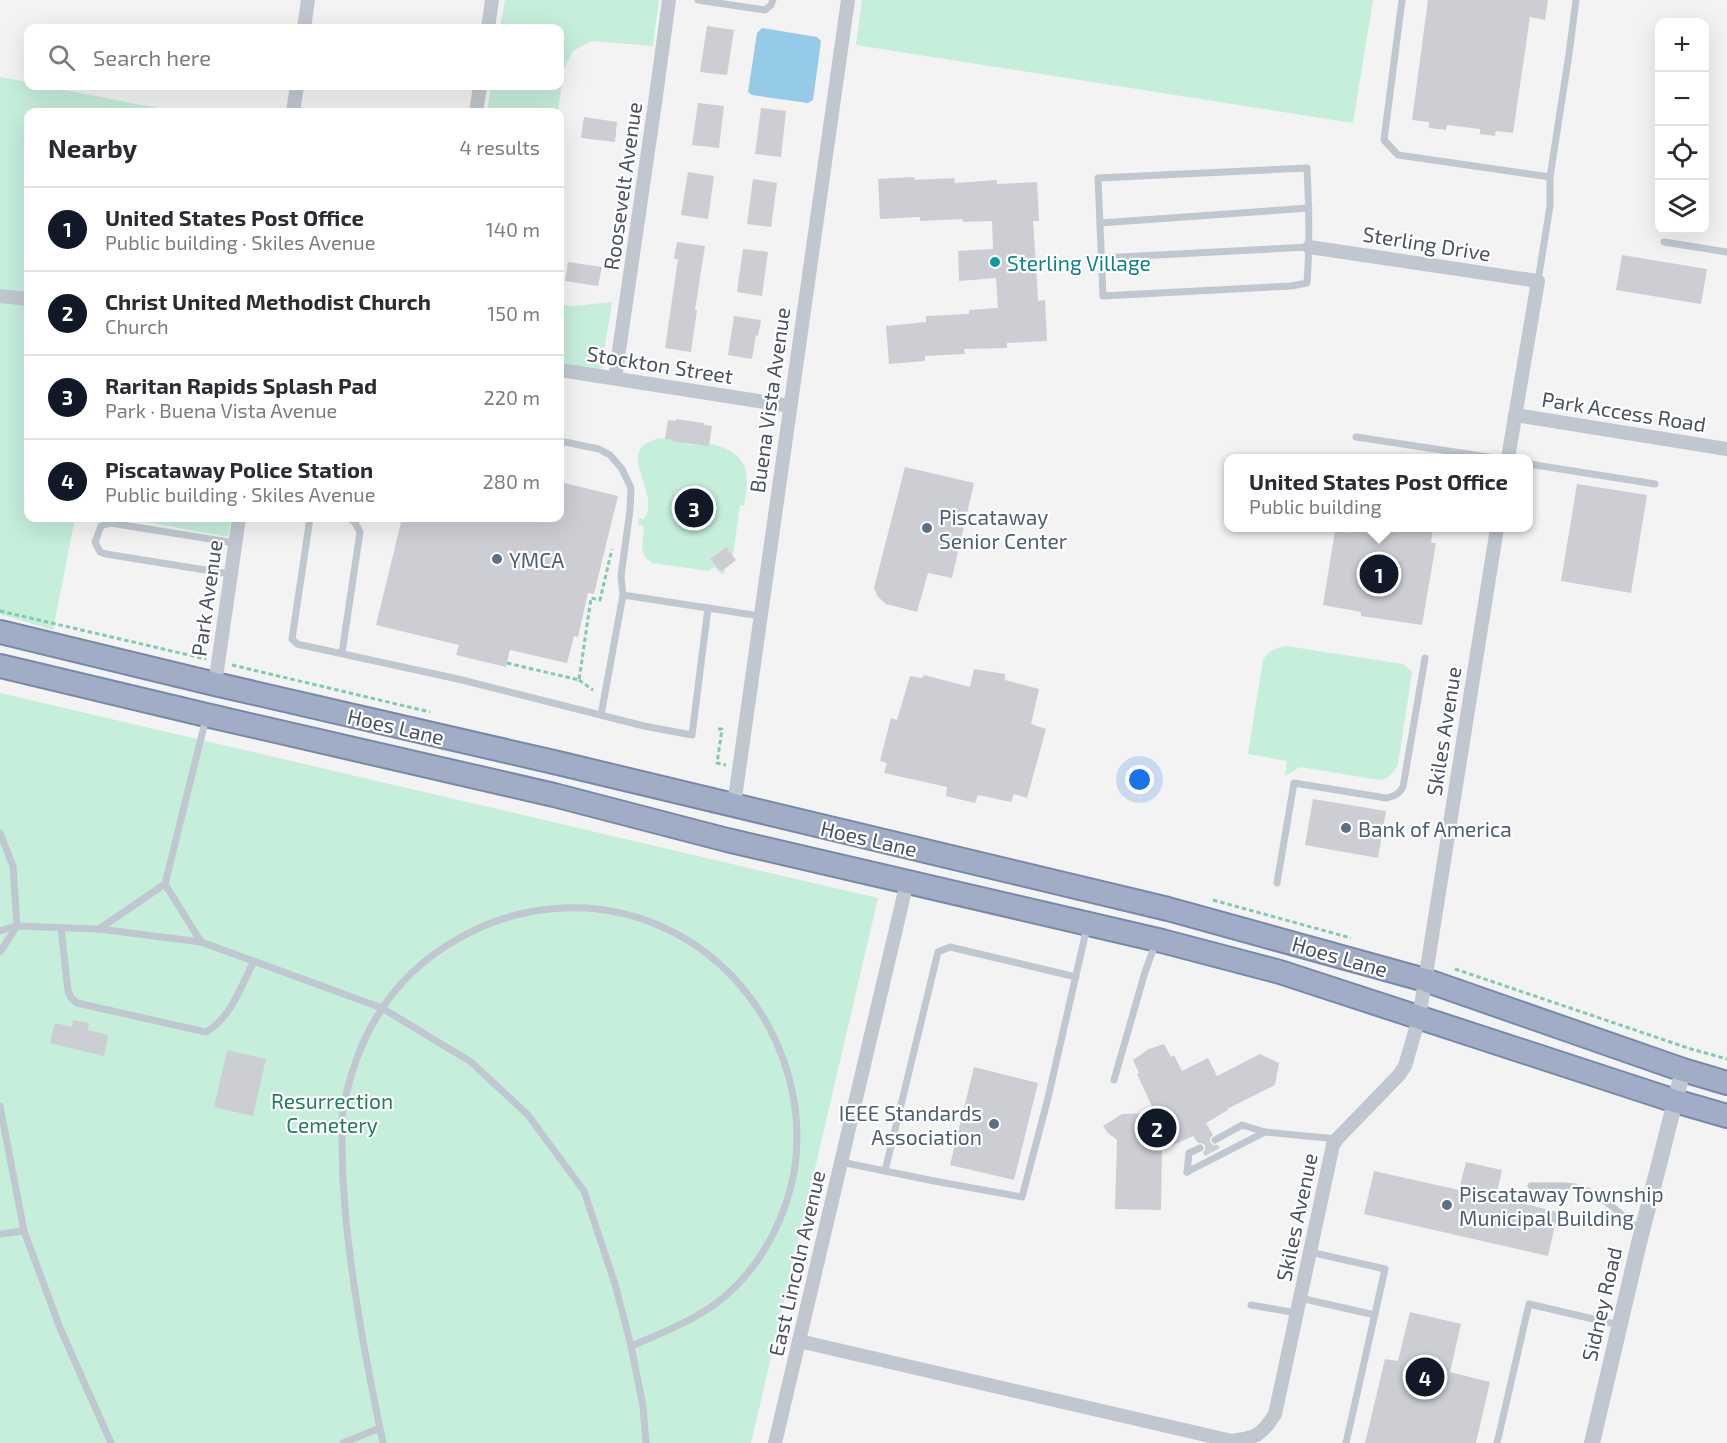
<!DOCTYPE html>
<html lang="en">
<head>
<meta charset="utf-8">
<style>
	:root { --surface:#fff; --page:#f7f7f7; --text:#2b2b33; --muted:#7c7c81; --line:#e1e1e2; --accent:#111827 }
	body { margin:0; font-family:"Exo 2",sans-serif; background:var(--page); color:var(--text) }
	.controls { position:absolute; right:18px; top:18px; display:grid; overflow:hidden; border-radius:12px; box-shadow:0 6px 24px #0002 }
	.controls button { width:54px; height:54px; display:grid; place-items:center; padding:0; border:0; border-bottom:2px solid var(--line); background:var(--surface); color:var(--text); font:30px sans-serif }
	.you { position:absolute; left:1140px; top:780px; width:21px; height:21px; margin:-15px; border:4px solid #fff; border-radius:50%; background:#1a73e8; box-shadow:0 0 0 9px #1a73e833 }
	.badge { display:grid; place-items:center; width:39px; height:39px; border-radius:50%; background:var(--accent); color:#fff; font-size:20px; font-weight:700 }
	.pin { position:absolute; translate:-50% -50%; border:3px solid #fff; box-shadow:0 2px 6px #0006 }
	.popup { position:absolute; left:1224px; top:454px; width:309px; height:78px; box-sizing:border-box; display:grid; place-content:center; border-radius:12px; background:var(--surface); filter:drop-shadow(0 2px 4px #0005); font-size:20px; white-space:nowrap; color:var(--muted) }
	.popup b { font-size:22px; color:var(--text) }
	.popup::after { content:''; position:absolute; left:50%; top:100%; margin-left:-12px; border:12px solid transparent; border-top-color:var(--surface) }
	.list { margin:0; padding:0; list-style:none }
	h2 { display:flex; justify-content:space-between; align-items:center; height:78px; margin:0; padding:0 24px; font-size:26px }
	h2 small { font-size:20px; font-weight:400; color:var(--muted) }
	.list li { display:grid; grid-template-columns:39px 1fr auto; gap:18px; align-items:center; box-sizing:border-box; height:84px; padding:0 24px; border-top:2px solid var(--line) }
	.list b { display:block; font-size:22px; white-space:nowrap }
	.list p { margin:0; font-size:20px; white-space:nowrap; color:var(--muted) }
	.list em { font-size:20px; font-style:normal; color:var(--muted) }
	.icon { flex:none; width:33px; height:33px; fill:none; stroke:currentColor; stroke-width:2; stroke-linecap:round; stroke-linejoin:round }
	.map { position:relative; flex:none; width:1727px; height:1443px; overflow:hidden }
	.search { position:absolute; background:var(--surface); box-shadow:0 6px 24px #0002; left:24px; top:24px; width:540px; height:66px; display:flex; align-items:center; gap:15px; box-sizing:border-box; padding:0 21px; border-radius:12px; color:var(--muted); font-size:22px }
	.panel { position:absolute; background:var(--surface); box-shadow:0 6px 24px #0002; left:24px; top:108px; width:540px; height:414px; border-radius:12px }
	.map>svg:first-child { display:block }
</style>
</head>
<body>
<div class="map">
<svg width="1727" height="1443" viewBox="0 0 1727 1443">
	<rect width="100%" height="100%" fill="#f4f3f3"/>
	<!-- green -->
	<g fill="#c5eedb">
		<path d="M505,0H659L653,46L592,41L573,51L564,69L558,112H487L491,86H560V28H500Z"/>
		<path d="M862,0H1373L1353,123L856,45Z"/>
		<path d="M0,77L28,82V86H44L178,112H28V518H75L53,630L0,614Z"/>
		<path d="M612,302L601,370L560,364V305L574,306Z"/>
		<path d="M660,438L673,440V442C681,443 689,445 697,445C701,445 706,444 711,444C719,445 727,449 733,453C752,465 747,487 744,506L740,505L733,556L725,547L710,559L721,572L724,570L726,571L722,575L714,567L709,571L652,563L645,557L642,549L644,527L638,524L639,518L644,519C663,491 610,450 660,438Z"/>
		<path d="M125,518H231L228,537Z"/>
		<path d="M1286,646L1403,664L1412,672L1398,765C1393,773 1388,779 1379,780L1300,767L1285,776L1287,761L1248,754L1263,660C1269,650 1275,648 1286,646Z"/>
		<path d="M0,693L878,898L751,1443H0Z"/>
	</g>
	<!-- water -->
	<path fill="#95cae8" d="M762,28L817,37L821,41L813,100L808,103L752,95L748,92L757,33Z"/>
	<!-- building -->
	<g fill="#cdced4">
		<path d="M1428,0H1548L1545,20L1530,17L1513,133L1496,131L1495,136L1480,134V129L1447,125L1446,130L1429,128V122L1412,120Z"/>
		<path d="M707,26L734,30L727,75L700,72Z"/>
		<path d="M698,103L724,106L719,148L692,145Z"/>
		<path d="M761,108L786,111L781,157L755,154Z"/>
		<path d="M584,117L617,122L615,142L581,138Z"/>
		<path d="M688,172L714,176L708,219L681,215Z"/>
		<path d="M914,177L915,180L954,178L955,183L997,180V184L1037,182L1039,221H1033L1036,264L1038,301L1045,300L1047,341L1007,343V348L964,349L965,354L925,356V361L889,364L886,326L926,322V316L969,314V310L998,308L996,278L959,281L958,251L993,249L992,221L963,222L962,219L920,221V217L880,219L878,179Z"/>
		<path d="M753,179L777,183L771,227L747,224Z"/>
		<path d="M677,242L705,246L695,310H697L691,352L665,348L678,259H674Z"/>
		<path d="M743,249L768,252L762,296L737,292Z"/>
		<path d="M1622,255L1707,269L1701,304L1616,290Z"/>
		<path d="M568,262L602,267L598,286L565,281Z"/>
		<path d="M734,316L761,320L758,336L756,335L752,359L728,355Z"/>
		<path d="M676,419L704,423V425L712,426L709,446L673,442V440L665,439L668,420L676,421Z"/>
		<path d="M905,467L974,483L952,578L928,573L917,612L886,604L878,597L874,588Z"/>
		<path d="M560,482L618,496L594,594L588,593L578,637L574,636L567,663L510,650L506,667L456,655L459,645L376,625L402,518H560Z"/>
		<path d="M1577,484L1647,495L1631,593L1561,581Z"/>
		<path d="M1352,528H1433L1431,543H1436L1422,625L1361,616V612L1323,605L1335,531L1351,533Z"/>
		<path d="M726,547L736,560L721,572L710,559Z"/>
		<path d="M974,669L1005,674V680L1039,689L1031,724L1046,729L1027,798L1014,794L1011,802L978,795L975,803L946,796L947,787L884,773L887,763L880,761L891,718L897,720L910,676L922,678L924,675L970,687Z"/>
		<path d="M1313,799L1386,811L1378,858L1305,845Z"/>
		<path d="M73,1020L89,1023L88,1030L108,1035L104,1056L50,1043L55,1023L72,1027Z"/>
		<path d="M1164,1044L1171,1057L1174,1055L1182,1071L1208,1058L1217,1076L1260,1054L1279,1063L1275,1085L1227,1109L1228,1110L1206,1123L1213,1135L1210,1138V1142L1213,1145H1218L1220,1148L1205,1156L1203,1153L1205,1149V1145L1201,1143H1198L1193,1136L1162,1150L1161,1210L1115,1209L1117,1140L1108,1133L1103,1126L1122,1114L1155,1113L1137,1074L1139,1073L1133,1060L1149,1049Z"/>
		<path d="M227,1050L266,1059L253,1116L214,1107Z"/>
		<path d="M974,1067L1038,1083L1014,1180L950,1165Z"/>
		<path d="M1466,1162L1502,1170L1496,1197L1558,1212L1548,1256L1364,1214L1374,1171L1459,1190Z"/>
		<path d="M1410,1312L1461,1324L1450,1372L1490,1382L1476,1443H1365L1385,1359L1398,1361Z"/>
	</g>
	<g fill="none" stroke-linecap="round" stroke-linejoin="round">
		<!-- trunk casing -->
		<g stroke="#7988a9" stroke-width="26">
			<g id="trunk">
				<path d="M0,632L215,684L558,763L1168,909L1425,980L1683,1070L1727,1083"/>
				<path d="M0,666L206,715L554,795L727,840L1162,941L1280,972L1675,1101L1727,1116"/>
			</g>
		</g>
		<!-- path -->
		<g stroke="#7fcab1" stroke-width="3" stroke-dasharray="4.5 3" stroke-linecap="butt">
			<path d="M0,611L206,659"/>
			<path d="M507,663L579,680L591,598L600,600L612,549"/>
			<path d="M232,665L430,712"/>
			<path d="M579,680L593,690"/>
			<path d="M718,729H722L717,763L726,765"/>
			<path d="M1213,900L1351,938"/>
			<path d="M1455,969L1691,1049L1727,1059"/>
		</g>
		<!-- service -->
		<g stroke="#c1c7d0" stroke-width="7">
			<path d="M698,0L765,10L771,5L773,0"/>
			<path d="M1402,0L1384,140L1398,155L1550,177"/>
			<path d="M1307,168C1309,206 1310,244 1307,283L1291,286L1103,296L1098,178Z"/>
			<path d="M1100,223L1309,208"/>
			<path d="M1664,242L1727,252"/>
			<path d="M1101,258L1309,247"/>
			<path d="M1538,281L1550,206V177L1569,54L1576,0"/>
			<path d="M1356,437L1495,458"/>
			<path d="M560,441L599,449L610,455L622,469L631,488L630,510L621,576L623,595"/>
			<path d="M1529,464L1655,484"/>
			<path d="M310,518L292,639L297,644L458,679L644,726L692,735L708,608L760,616"/>
			<path d="M230,574L106,554L100,552L95,542L101,526L110,523L235,543"/>
			<path d="M342,653L360,532L354,521L348,518"/>
			<path d="M601,715L623,595L708,608"/>
			<path d="M0,833L13,866L17,926L0,952"/>
			<path d="M1277,883L1294,783L1386,798C1395,796 1399,794 1403,787L1425,658"/>
			<path d="M165,884L201,942"/>
			<path d="M61,928L68,991L71,998L77,1003L206,1032C231,1018 241,986 254,961"/>
			<path d="M99,929L165,884L206,718"/>
			<path d="M0,931L17,926L99,929L201,942L382,1008L471,1062L528,1115L584,1191L615,1284L631,1346L643,1406L646,1443"/>
			<path d="M1114,1080L1145,972L1156,942"/>
			<path d="M0,1106L24,1231L60,1328L111,1443"/>
			<path d="M1215,1140L1242,1125L1265,1132"/>
			<path d="M841,1162L934,1181L1022,1197L1048,1098L1087,927"/>
			<path d="M885,1171L938,952L950,947L1076,977"/>
			<path d="M1187,1172L1265,1132L1337,1139"/>
			<path d="M1187,1172L1189,1153L1200,1148"/>
			<path d="M1531,1186C1545,1186 1560,1185 1574,1187C1600,1191 1621,1215 1640,1231"/>
			<path d="M0,1234L24,1231"/>
			<path d="M1310,1252L1385,1269L1346,1443"/>
			<path d="M1300,1298L1375,1315"/>
			<path d="M1251,1305L1297,1313"/>
			<path d="M343,1443L380,1428"/>
			<path d="M383,1443C367,1366 352,1288 345,1209C343,1187 342,1165 342,1143C342,1132 341,1121 343,1110C356,1038 391,977 456,940C517,904 592,897 658,925C754,965 811,1072 794,1173C786,1215 765,1258 734,1288C705,1317 668,1330 631,1346"/>
			<path d="M1497,1443L1529,1304L1619,1325"/>
		</g>
		<!-- minor -->
		<g stroke="#c1c7d0" stroke-width="14">
			<path d="M304,28L308,0"/>
			<path d="M488,28L492,0"/>
			<path d="M293,112L297,86"/>
			<path d="M476,112L480,86"/>
			<path d="M1309,247L1538,281L1508,458"/>
			<path d="M0,296L28,299"/>
			<path d="M560,370L790,406"/>
			<path d="M615,378L655,103L669,0"/>
			<path d="M1515,415L1727,449"/>
			<path d="M215,684L239,518"/>
			<path d="M734,805L848,0"/>
			<path d="M799,1341L1232,1441C1256,1438 1262,1435 1275,1414L1333,1145L1337,1139L1399,1075L1405,1066L1419,1018L1497,528"/>
			<path d="M775,1443L907,882"/>
		</g>
		<!-- tertiary -->
		<path stroke="#c1c7d0" stroke-width="16" d="M1592,1443L1638,1247L1683,1070"/>
		<!-- trunk -->
		<use href="#trunk" stroke="#a1adc6" stroke-width="22"/>
	</g>
	<!-- markers -->
	<circle fill="#0f9aa8" stroke="#fff" stroke-width="2" cx="995" cy="262" r="6"/>
	<g fill="#5c6f8a" stroke="#fff" stroke-width="2">
		<circle cx="927" cy="528" r="6"/>
		<circle cx="497" cy="559" r="6"/>
		<circle cx="1346" cy="828" r="6"/>
		<circle cx="994" cy="1124" r="6"/>
		<circle cx="1447" cy="1205" r="6"/>
	</g>
	<g text-anchor="middle" dominant-baseline="central" stroke-width="4.5" stroke-linejoin="round" paint-order="stroke">
		<!-- street labels -->
		<g font-size="21" fill="#4b525f" stroke="#fff">
			<text transform="translate(622 186) rotate(-82)">Roosevelt Avenue</text>
			<text transform="translate(1427 243) rotate(9)">Sterling Drive</text>
			<text transform="translate(660 364) rotate(9)">Stockton Street</text>
			<text transform="translate(769 400) rotate(-82)">Buena Vista Avenue</text>
			<text transform="translate(1624 411) rotate(9)">Park Access Road</text>
			<text transform="translate(206 598) rotate(-82)">Park Avenue</text>
			<text transform="translate(396 726) rotate(13)">Hoes Lane</text>
			<text transform="translate(1443 731) rotate(-81)">Skiles Avenue</text>
			<text transform="translate(869 838) rotate(13)">Hoes Lane</text>
			<text transform="translate(1340 956) rotate(16)">Hoes Lane</text>
			<text transform="translate(1296 1217) rotate(-78)">Skiles Avenue</text>
			<text transform="translate(796 1263) rotate(-77)">East Lincoln Avenue</text>
			<text transform="translate(1601 1304) rotate(-77)">Sidney Road</text>
		</g>
		<!-- culture labels -->
		<g font-size="21" fill="#0d838f" stroke="#fff" text-anchor="start">
			<text x="1007" y="262">Sterling Village</text>
		</g>
		<!-- service labels -->
		<g font-size="21" fill="#4e5e75" stroke="#fff" text-anchor="start">
			<text x="939" y="516">Piscataway<tspan x="939" dy="24">Senior Center</tspan></text>
			<text x="509" y="559">YMCA</text>
			<text x="1358" y="828">Bank of America</text>
			<text x="982" y="1112" text-anchor="end">IEEE Standards<tspan x="982" dy="24">Association</tspan></text>
			<text x="1459" y="1193">Piscataway Township<tspan x="1459" dy="24">Municipal Building</tspan></text>
		</g>
		<!-- park labels -->
		<g font-size="21" fill="#1e7e5d" stroke="#fff">
			<text x="332" y="1100">Resurrection<tspan x="332" dy="24">Cemetery</tspan></text>
		</g>
	</g>
</svg>
<div class="controls">
<button>+</button>
<button>−</button>
<button><svg class="icon" aria-label="locate" viewBox="0 0 24 24"><circle cx="12" cy="12" r="6"/><path d="M12 2v4M12 18v4M2 12h4M18 12h4"/></svg></button>
<button><svg class="icon" aria-label="layers" viewBox="0 0 24 24"><path d="M12 4l9 5-9 5-9-5zM3 14l9 5 9-5"/></svg></button>
</div>
<div class="you"></div>
<div class="pin badge" style="left:1379px;top:574px">1</div>
<div class="popup"><b>United States Post Office</b>Public building</div>
<div class="pin badge" style="left:1157px;top:1128px">2</div>
<div class="pin badge" style="left:694px;top:508px">3</div>
<div class="pin badge" style="left:1425px;top:1377px">4</div>
<div class="search"><svg class="icon" aria-label="search" viewBox="0 0 24 24"><circle cx="10" cy="10" r="6"/><path d="M15 15l6 6"/></svg>Search here</div>
<section class="panel">
<h2>Nearby<small>4 results</small></h2>
<ul class="list">
<li><span class="badge">1</span><div><b>United States Post Office</b><p>Public building · Skiles Avenue</p></div><em>140 m</em></li>
<li><span class="badge">2</span><div><b>Christ United Methodist Church</b><p>Church</p></div><em>150 m</em></li>
<li><span class="badge">3</span><div><b>Raritan Rapids Splash Pad</b><p>Park · Buena Vista Avenue</p></div><em>220 m</em></li>
<li><span class="badge">4</span><div><b>Piscataway Police Station</b><p>Public building · Skiles Avenue</p></div><em>280 m</em></li>
</ul>
</section>
</div>
</body>
</html>
